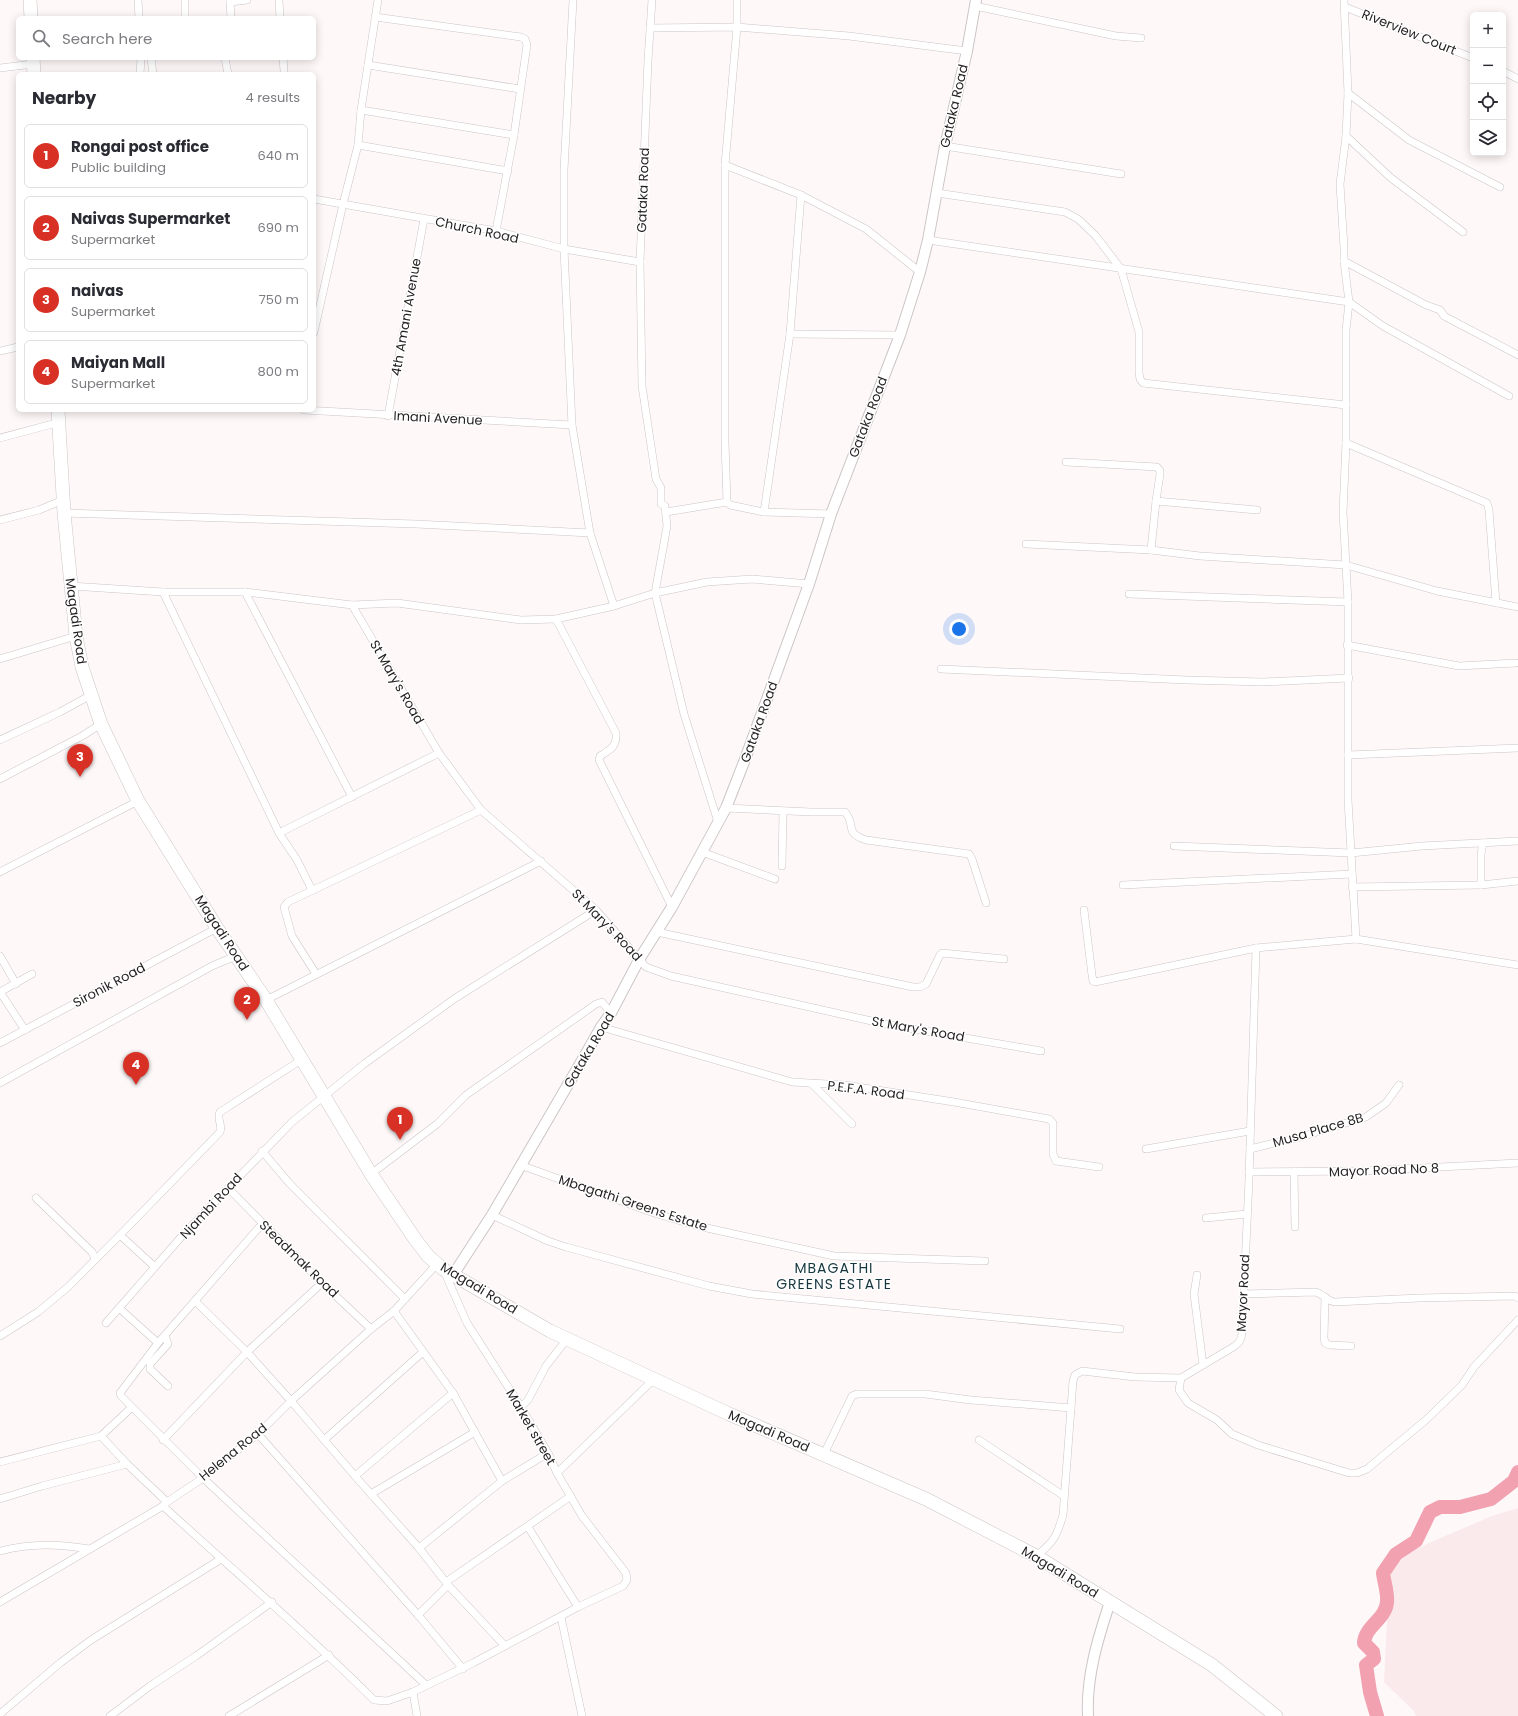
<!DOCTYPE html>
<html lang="en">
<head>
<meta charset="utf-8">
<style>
	:root { --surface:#fff; --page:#f7f7f7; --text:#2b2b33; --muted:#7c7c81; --line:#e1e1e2; --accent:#d93025 }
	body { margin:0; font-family:Poppins,sans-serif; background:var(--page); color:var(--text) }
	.controls { position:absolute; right:12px; top:12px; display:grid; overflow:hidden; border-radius:6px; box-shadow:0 2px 10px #0003 }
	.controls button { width:36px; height:36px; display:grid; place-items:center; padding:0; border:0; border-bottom:1px solid var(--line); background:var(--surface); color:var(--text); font:20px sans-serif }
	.you { position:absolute; left:959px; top:629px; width:14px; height:14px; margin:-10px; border:3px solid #fff; border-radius:50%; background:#1a73e8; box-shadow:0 0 0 6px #1a73e833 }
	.badge { display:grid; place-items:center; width:26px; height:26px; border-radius:50%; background:var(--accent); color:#fff; font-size:13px; font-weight:700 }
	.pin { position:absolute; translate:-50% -33px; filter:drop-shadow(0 1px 2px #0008) }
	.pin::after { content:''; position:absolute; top:21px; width:14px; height:12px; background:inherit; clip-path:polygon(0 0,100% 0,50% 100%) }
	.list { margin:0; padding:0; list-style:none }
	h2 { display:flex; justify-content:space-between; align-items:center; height:52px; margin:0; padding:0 16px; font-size:17px }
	h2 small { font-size:13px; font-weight:400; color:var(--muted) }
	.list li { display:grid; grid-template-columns:26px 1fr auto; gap:12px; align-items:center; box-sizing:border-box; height:64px; margin:0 8px 8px; padding:0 8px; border:1px solid var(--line); border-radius:6px }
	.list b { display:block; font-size:15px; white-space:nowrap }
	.list p { margin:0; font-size:13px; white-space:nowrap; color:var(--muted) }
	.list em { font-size:13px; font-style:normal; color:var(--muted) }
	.icon { flex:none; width:22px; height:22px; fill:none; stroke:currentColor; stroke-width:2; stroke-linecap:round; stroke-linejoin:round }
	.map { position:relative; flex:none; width:1518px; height:1716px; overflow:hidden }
	.search { position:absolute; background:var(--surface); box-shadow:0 2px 10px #0003; left:16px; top:16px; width:300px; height:44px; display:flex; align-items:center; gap:10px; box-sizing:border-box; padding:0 14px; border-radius:6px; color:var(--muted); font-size:15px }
	.panel { position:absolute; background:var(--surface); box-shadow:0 2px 10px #0003; left:16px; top:72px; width:300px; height:340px; border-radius:6px }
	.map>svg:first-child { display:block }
</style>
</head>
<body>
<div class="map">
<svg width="1518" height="1716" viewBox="0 0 1518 1716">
	<rect width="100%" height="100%" fill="#fff8f9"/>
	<!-- built -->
	<path fill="#faeaec" d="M1518,1508V1716H1416L1414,1711L1384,1682L1390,1563L1429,1543L1492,1516Z"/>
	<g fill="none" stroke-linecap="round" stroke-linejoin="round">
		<!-- river -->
		<path stroke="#f1a1b0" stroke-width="14" d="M1377,1716L1370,1692L1366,1665L1374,1659L1373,1652L1364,1643C1365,1626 1386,1619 1387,1602C1388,1593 1384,1582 1383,1573L1396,1554L1416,1541L1430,1512L1440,1507H1460L1491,1499L1514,1481L1518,1472"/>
		<!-- street casing -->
		<g stroke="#ccc5c6" stroke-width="8">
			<g id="street">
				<path d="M138,0L139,18"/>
				<path d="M185,0V18"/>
				<path d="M230,0L231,18"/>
				<path d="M279,0L280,18"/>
				<path d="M573,0L564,170V249L572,425L590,533L614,606"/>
				<path d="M652,0L648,60L640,262L642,386L656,479L661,488V504L665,506L667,526L655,593L684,714L718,822"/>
				<path d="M737,0V27L725,165V442L727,502L730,505L764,512L831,514"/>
				<path d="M1344,0L1348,93L1346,136L1340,184L1344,248V261L1349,302L1346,330V443L1343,512L1348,602V800L1356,939"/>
				<path d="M230,2L247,0"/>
				<path d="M975,6L1116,36L1141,38"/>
				<path d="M1345,7L1473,58"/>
				<path d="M375,17L521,37L525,39L527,45L514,135"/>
				<path d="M650,28L737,27L849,36L967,51"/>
				<path d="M151,58L153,74"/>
				<path d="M225,58L228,74"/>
				<path d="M283,58L284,71"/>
				<path d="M368,65L520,89"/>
				<path d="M0,68L33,64"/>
				<path d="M1503,71L1518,79"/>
				<path d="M140,74L141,58"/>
				<path d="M1348,93L1409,140L1500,187"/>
				<path d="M361,110L514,135L496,231"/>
				<path d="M1346,136L1391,178L1463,232"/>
				<path d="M358,145L508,171"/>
				<path d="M945,146L1121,174"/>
				<path d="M725,165L801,195L866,229L920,272"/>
				<path d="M937,193L1065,212L1078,219L1095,235L1121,269L1139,332V373L1140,379L1143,383L1346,405"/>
				<path d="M314,199L496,231L564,249L640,262"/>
				<path d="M928,240L1349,302L1383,326L1509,396"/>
				<path d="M1344,261L1426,305L1440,310L1444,316L1518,355"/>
				<path d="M314,332L343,204L358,145L361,110L378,0"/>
				<path d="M790,334L900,335"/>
				<path d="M0,351L18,347"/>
				<path d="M304,410L572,425"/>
				<path d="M388,416L424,219"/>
				<path d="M0,438L60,422"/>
				<path d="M1346,443L1487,503L1489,510L1496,603"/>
				<path d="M1066,462L1157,467L1160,471V474L1156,501"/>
				<path d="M666,512L727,502"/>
				<path d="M764,512L790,334L801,195"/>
				<path d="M64,513L416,524L590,533"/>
				<path d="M0,520L39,510L63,500"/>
				<path d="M1026,544L1151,550L1200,556L1346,565L1437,591L1518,607"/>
				<path d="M1151,550L1156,501L1257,510"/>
				<path d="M71,586L163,592H245L352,605L397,603L521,620L556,619L614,606L655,593L707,582L752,579L809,584"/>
				<path d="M163,592L279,833L297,860L311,888L314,890"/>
				<path d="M245,592L352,797"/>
				<path d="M1129,594L1348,602"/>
				<path d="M352,605L439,753L481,810L596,910L646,967L671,976L885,1024L1041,1051"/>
				<path d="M556,619L616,733C617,747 610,750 600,756L599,760L672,907"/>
				<path d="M1347,645L1459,666L1516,663"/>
				<path d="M0,659L76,636"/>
				<path d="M941,669L1187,680L1263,682L1349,678"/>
				<path d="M0,740L60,712L91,695"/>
				<path d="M1348,755L1518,748"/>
				<path d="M0,779L82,736L101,724"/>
				<path d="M726,808L811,812H845C857,826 843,832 866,840L969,854L972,859L986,903"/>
				<path d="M279,833L439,753"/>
				<path d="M1174,846L1351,853L1422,846L1518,841"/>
				<path d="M702,852L775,879"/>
				<path d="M782,866L783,811"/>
				<path d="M0,872L138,801"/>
				<path d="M1123,885L1352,874"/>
				<path d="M1481,885V854L1483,843"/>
				<path d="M1352,887L1481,885L1518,881"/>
				<path d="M1084,910L1092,975L1093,981L1095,982L1256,948L1356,939L1518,965"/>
				<path d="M657,932L913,987H920L926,984L940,955L942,953L1004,959"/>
				<path d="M0,956L16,984"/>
				<path d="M316,974L292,936L284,907L288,902L481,810"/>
				<path d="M0,992L25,1030"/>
				<path d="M0,992L32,974"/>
				<path d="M266,1000L541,861"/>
				<path d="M601,1027L792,1082L845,1085L954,1102L1049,1119L1053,1123V1154L1056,1161L1099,1167"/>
				<path d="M0,1043L217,928"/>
				<path d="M0,1083L212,966L236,956"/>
				<path d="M812,1084L852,1124"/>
				<path d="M1146,1149L1250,1131"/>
				<path d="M1250,1149L1304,1136L1366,1117L1386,1103L1399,1085"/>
				<path d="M262,1151L290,1184L405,1299"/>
				<path d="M520,1165L654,1213L698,1226L834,1256L985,1261"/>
				<path d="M1249,1172L1363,1171L1518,1163"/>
				<path d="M1294,1172L1295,1227"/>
				<path d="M371,1174L437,1124L466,1095L596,1004L602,1002L611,1013"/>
				<path d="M228,1188L322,1283L371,1329"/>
				<path d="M36,1198L92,1252L95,1259"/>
				<path d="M492,1215L548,1241L566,1247L709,1286L752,1294L1120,1329"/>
				<path d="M1206,1218L1247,1214"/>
				<path d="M262,1224L158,1343L120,1393L121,1396L203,1478L426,1685"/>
				<path d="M120,1235L155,1267"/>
				<path d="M1197,1275L1194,1294L1203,1365"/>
				<path d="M1244,1294L1316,1292C1324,1295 1327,1301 1335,1302L1419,1298L1515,1296L1518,1298"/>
				<path d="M1325,1297L1324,1338L1325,1343L1329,1345L1351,1346"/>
				<path d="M195,1301L247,1352L291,1401L355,1476L419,1548L448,1585L505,1646"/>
				<path d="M119,1308L158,1343"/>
				<path d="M394,1311L453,1393L502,1481"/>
				<path d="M106,1323L182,1236L292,1122L364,1064L454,999L596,910"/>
				<path d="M0,1336L38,1312L68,1287L120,1235L220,1132C223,1125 216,1118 220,1112L301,1060"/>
				<path d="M165,1336L168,1344L150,1364V1369L168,1386"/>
				<path d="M1181,1378L1179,1390L1188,1403L1217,1420L1232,1434L1258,1445L1349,1473H1357L1367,1469L1427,1419L1462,1385L1474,1367L1518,1320"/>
				<path d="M521,1407L528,1400L546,1366L567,1339"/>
				<path d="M258,1434L418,1615L463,1669"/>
				<path d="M101,1436L131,1408"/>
				<path d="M163,1440L247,1352L322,1283"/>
				<path d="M324,1440L423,1352"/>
				<path d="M979,1440L1064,1496"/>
				<path d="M824,1454L852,1396L857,1394H925L971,1400L1071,1408"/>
				<path d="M0,1462L101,1436L127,1464L167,1502"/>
				<path d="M557,1473L653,1380"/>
				<path d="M355,1476L453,1393"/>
				<path d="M371,1494L475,1432"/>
				<path d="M0,1499L42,1486L127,1464"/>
				<path d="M163,1506C234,1571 307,1633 374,1700L387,1701L413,1692L473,1663L578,1607L623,1586L627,1580L626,1573L582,1516L557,1473L548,1453L521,1407L467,1323L444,1271"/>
				<path d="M528,1527L578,1607"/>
				<path d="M419,1548L502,1481L548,1453"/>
				<path d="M0,1551C32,1543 57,1544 89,1549"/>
				<path d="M1036,1556C1054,1542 1057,1536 1063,1515L1073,1381L1075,1375L1082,1371L1135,1377L1181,1378L1235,1346L1240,1341L1242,1334L1249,1179L1256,948"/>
				<path d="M446,1582L571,1496"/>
				<path d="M0,1602L163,1506L167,1502L203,1478L258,1434L291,1401L371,1329L394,1311L437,1264"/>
				<path d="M418,1615L448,1585"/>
				<path d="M561,1617L582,1716"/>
				<path d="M413,1692L417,1716"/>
				<path d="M0,1714L60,1663L91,1640L221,1559"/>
				<path d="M110,1716L150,1686L196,1656L272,1602"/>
				<path d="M229,1716L329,1655"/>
			</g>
		</g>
		<!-- secondary casing -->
		<g stroke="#ccc5c6" stroke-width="12">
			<g id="secondary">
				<path d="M453,1275L492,1215L584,1057L601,1027L611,1013L640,958L672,907L726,808L744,762L809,584L831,514L900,335L920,272L928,240L945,146L967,51L976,0"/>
				<path d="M1088,1716C1086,1677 1098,1638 1110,1602"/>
			</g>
		</g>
		<!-- highway casing -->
		<g stroke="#ccc5c6" stroke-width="14">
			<g id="highway">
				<path d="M30,0L31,18"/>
				<path d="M33,58L34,74"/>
				<path d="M58,410L64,513L76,636L82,667L101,724L138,801L217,928L266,1000L371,1174L415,1239L428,1256L443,1269L550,1331L729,1414L926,1499L1036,1556L1212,1665L1276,1716"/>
			</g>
		</g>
		<!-- street -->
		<use href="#street" stroke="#fff" stroke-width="7"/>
		<!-- secondary -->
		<use href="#secondary" stroke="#fff" stroke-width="10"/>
		<!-- highway -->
		<use href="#highway" stroke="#fff" stroke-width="13"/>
	</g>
	<g text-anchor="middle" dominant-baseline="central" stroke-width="3" stroke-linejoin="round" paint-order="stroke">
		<!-- street labels -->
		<g font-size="13" fill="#221f1f" stroke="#fff">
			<text transform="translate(1409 32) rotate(22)">Riverview Court</text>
			<text transform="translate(954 106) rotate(-77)">Gataka Road</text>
			<text transform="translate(643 190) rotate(-88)">Gataka Road</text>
			<text transform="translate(477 230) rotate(12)">Church Road</text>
			<text transform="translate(406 317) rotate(-80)">4th Amani Avenue</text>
			<text transform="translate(868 417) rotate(-69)">Gataka Road</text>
			<text transform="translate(438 418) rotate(3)">Imani Avenue</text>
			<text transform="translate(76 621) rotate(82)">Magadi Road</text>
			<text transform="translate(397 682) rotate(60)">St Mary's Road</text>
			<text transform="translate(759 722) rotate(-70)">Gataka Road</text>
			<text transform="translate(607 925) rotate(46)">St Mary's Road</text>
			<text transform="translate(222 933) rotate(57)">Magadi Road</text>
			<text transform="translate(109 985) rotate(-28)">Sironik Road</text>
			<text transform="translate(918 1029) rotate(10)">St Mary's Road</text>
			<text transform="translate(589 1050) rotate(-59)">Gataka Road</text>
			<text transform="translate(866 1090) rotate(7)">P.E.F.A. Road</text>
			<text transform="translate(1318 1130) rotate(-16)">Musa Place 8B</text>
			<text transform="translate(1384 1170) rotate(-2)">Mayor Road No 8</text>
			<text transform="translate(633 1203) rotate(18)">Mbagathi Greens Estate</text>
			<text transform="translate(211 1206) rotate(-47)">Njambi Road</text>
			<text transform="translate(299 1259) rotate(44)">Steadmak Road</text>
			<text transform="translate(479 1288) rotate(31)">Magadi Road</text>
			<text transform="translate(1243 1293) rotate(-87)">Mayor Road</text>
			<text transform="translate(531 1427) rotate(60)">Market street</text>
			<text transform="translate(769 1431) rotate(23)">Magadi Road</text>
			<text transform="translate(233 1452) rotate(-39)">Helena Road</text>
			<text transform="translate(1060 1572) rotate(31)">Magadi Road</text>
		</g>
		<!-- neighbourhood labels -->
		<g font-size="14" letter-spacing="1" fill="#183840" stroke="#fff">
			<text x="834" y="1268">MBAGATHI<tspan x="834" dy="16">GREENS ESTATE</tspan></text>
		</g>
	</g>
</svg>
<div class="controls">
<button>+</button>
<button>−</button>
<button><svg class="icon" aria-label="locate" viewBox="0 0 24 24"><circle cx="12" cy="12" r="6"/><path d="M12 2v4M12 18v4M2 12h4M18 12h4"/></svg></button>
<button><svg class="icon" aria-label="layers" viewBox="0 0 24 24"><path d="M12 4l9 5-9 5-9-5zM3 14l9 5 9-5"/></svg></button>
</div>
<div class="you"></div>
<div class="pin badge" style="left:400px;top:1140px">1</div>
<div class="pin badge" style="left:247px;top:1020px">2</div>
<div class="pin badge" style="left:80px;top:777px">3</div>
<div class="pin badge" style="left:136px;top:1085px">4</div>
<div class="search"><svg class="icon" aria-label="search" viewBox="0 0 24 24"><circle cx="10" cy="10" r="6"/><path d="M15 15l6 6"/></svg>Search here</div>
<section class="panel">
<h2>Nearby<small>4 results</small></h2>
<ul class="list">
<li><span class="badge">1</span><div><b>Rongai post office</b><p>Public building</p></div><em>640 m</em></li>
<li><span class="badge">2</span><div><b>Naivas Supermarket</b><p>Supermarket</p></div><em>690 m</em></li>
<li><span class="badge">3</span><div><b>naivas</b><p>Supermarket</p></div><em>750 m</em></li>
<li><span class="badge">4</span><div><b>Maiyan Mall</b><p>Supermarket</p></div><em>800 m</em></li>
</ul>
</section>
</div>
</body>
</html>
